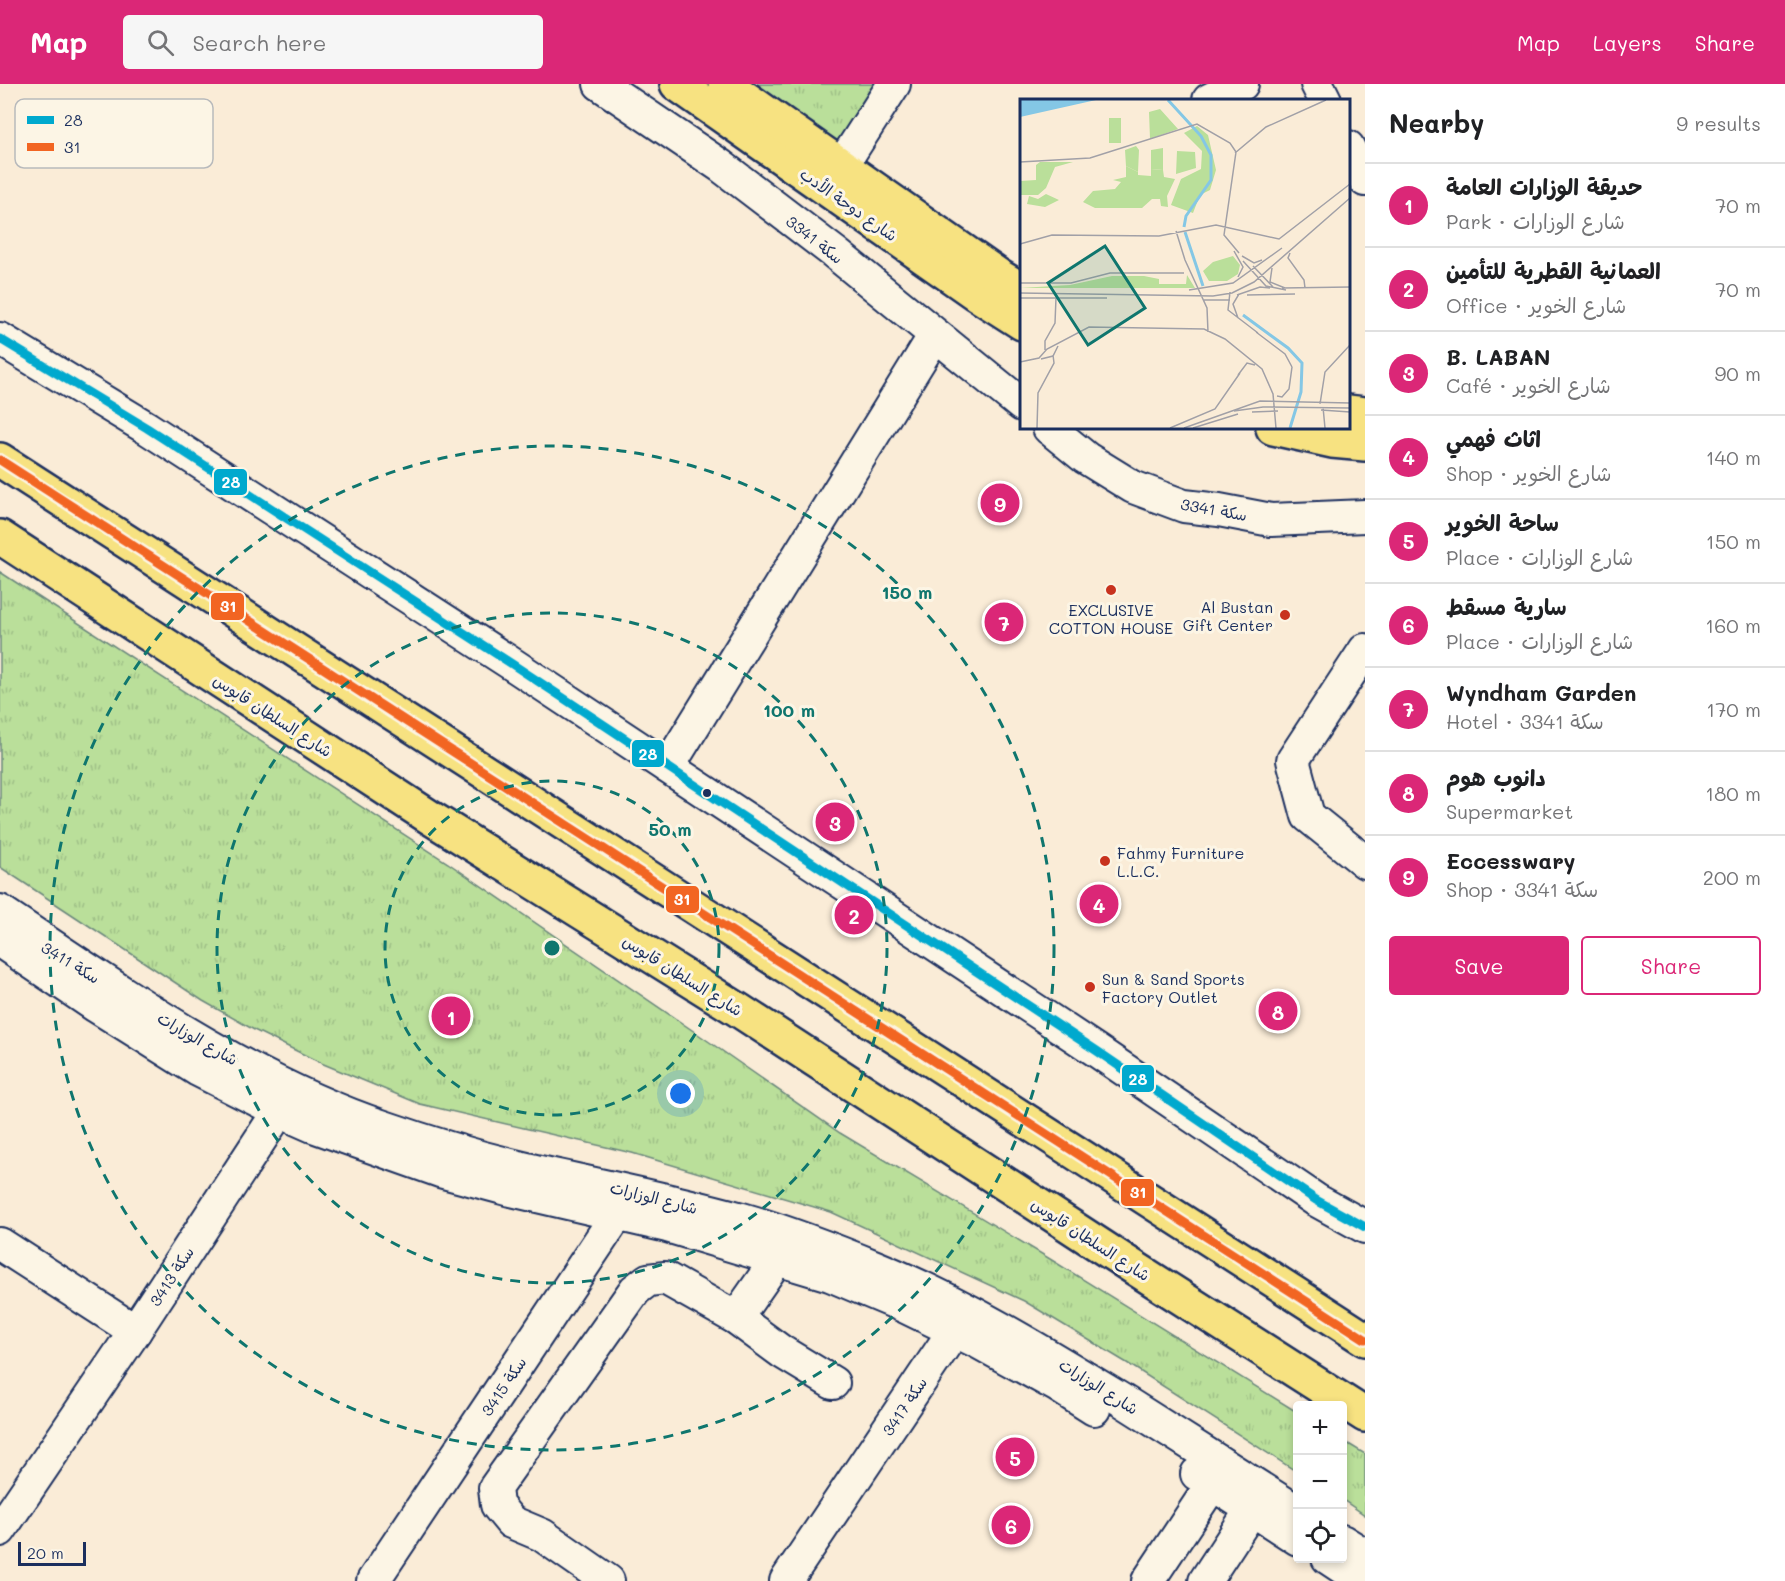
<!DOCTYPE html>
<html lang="en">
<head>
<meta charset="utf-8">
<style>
	:root { --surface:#fff; --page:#f6f6f6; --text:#202124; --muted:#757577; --line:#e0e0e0; --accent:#db2777 }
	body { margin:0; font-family:Mali,"Playpen Sans Arabic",sans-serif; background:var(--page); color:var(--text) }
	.controls { position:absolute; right:18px; bottom:18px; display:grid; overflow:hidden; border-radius:6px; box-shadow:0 3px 9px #0003 }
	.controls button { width:54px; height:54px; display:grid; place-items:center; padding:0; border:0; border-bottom:2px solid var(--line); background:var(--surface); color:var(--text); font:30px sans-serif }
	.scale { position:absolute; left:18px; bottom:15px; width:68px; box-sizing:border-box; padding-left:6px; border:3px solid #1b2f5e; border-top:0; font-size:16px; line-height:21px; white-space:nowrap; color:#1b2f5e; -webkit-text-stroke:4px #fcf5e5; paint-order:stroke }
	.you { position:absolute; left:681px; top:1010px; width:21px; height:21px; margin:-15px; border:4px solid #fff; border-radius:50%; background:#1a73e8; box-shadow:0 0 0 9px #1a73e833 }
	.badge { display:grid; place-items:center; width:39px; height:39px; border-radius:50%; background:var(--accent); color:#fff; font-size:20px; font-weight:700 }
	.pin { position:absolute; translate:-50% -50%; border:3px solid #fff; box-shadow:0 2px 6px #0006 }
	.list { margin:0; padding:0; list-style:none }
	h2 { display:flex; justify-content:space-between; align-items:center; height:78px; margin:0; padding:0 24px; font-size:26px }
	h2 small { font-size:20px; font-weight:400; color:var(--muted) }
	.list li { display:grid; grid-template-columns:39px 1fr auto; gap:18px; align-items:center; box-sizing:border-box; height:84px; padding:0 24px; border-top:2px solid var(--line) }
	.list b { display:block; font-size:22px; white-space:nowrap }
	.list p { margin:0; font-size:20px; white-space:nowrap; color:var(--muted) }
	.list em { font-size:20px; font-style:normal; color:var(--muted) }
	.actions { display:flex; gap:12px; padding:18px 24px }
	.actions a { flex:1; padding:14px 0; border:2px solid var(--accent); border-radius:6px; text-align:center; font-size:21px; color:var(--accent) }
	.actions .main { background:var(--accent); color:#fff }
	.icon { flex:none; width:33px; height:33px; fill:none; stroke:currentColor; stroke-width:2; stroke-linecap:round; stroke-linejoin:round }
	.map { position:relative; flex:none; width:1365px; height:1497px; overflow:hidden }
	header { display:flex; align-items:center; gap:36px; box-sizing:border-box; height:84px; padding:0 30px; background:var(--accent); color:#fff }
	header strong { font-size:28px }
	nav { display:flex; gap:33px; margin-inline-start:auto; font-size:21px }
	.search { width:420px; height:54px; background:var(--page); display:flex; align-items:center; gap:15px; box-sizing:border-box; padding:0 21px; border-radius:6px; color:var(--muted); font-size:22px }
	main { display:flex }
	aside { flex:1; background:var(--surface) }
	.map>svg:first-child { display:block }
</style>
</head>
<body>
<header>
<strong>Map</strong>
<div class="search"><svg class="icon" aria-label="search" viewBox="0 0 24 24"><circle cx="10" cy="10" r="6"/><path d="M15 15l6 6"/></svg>Search here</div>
<nav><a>Map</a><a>Layers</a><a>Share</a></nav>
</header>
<main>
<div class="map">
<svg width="1365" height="1497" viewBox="0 0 1365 1497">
	<defs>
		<pattern id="grass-tufts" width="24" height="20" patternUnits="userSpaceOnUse" patternTransform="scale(1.5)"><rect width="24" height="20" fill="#badf9a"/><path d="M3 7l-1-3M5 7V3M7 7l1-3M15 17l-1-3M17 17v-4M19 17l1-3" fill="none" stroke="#9fc087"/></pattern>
	</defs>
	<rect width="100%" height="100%" fill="#faecd7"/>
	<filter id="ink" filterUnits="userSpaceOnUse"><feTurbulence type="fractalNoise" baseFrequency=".0167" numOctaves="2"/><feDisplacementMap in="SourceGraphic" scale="12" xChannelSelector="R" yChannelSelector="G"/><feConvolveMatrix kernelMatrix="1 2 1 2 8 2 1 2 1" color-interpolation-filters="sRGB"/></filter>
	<g filter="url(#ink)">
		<!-- grass -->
		<g fill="url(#grass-tufts)" stroke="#6a877c" stroke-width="1.5">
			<path d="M747,0H877L843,56L830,59Z"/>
			<path d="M0,488L448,779L708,957L840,1049L1050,1175L1297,1328V1388L1127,1279L1024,1217L831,1128L632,1069L420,1020L321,979L256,947L203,917L0,783Z"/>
			<path d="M1342,1356L1365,1370V1431L1343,1416Z"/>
		</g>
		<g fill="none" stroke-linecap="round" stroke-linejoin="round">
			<!-- minor casing -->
			<g stroke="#1b2f5e" stroke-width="36">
				<g id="minor">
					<path d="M600,0L721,82L835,169L1022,321"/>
					<path d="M1317,0L1325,16"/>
					<path d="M1209,16L1242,0"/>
					<path d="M1348,63L1365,96"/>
					<path d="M842,81L894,0"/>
					<path d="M0,255L147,344L512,580L1097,967L1316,1116L1365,1143"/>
					<path d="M1049,344L1086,374L1133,403L1184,422L1219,426L1271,436L1365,432"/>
					<path d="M1365,566L1293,676L1308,732L1365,778"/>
					<path d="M668,683L935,251"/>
					<path d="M0,827C122,908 244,996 384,1043C430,1059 476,1073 523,1084C596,1101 670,1115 742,1135C788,1148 834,1166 878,1184C963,1219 1042,1267 1120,1315C1180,1353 1238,1390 1298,1428"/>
					<path d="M0,857L96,922L198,986L279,1027L313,1042L440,1087L511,1106L667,1142L830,1191L906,1223L976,1257L1058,1302L1094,1325"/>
					<path d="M0,1160L135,1247"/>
					<path d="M736,1234L789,1158"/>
					<path d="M1197,1390L1298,1455"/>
					<path d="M0,1446L135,1247L279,1027L286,1020L296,1017"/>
					<path d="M1342,1457L1365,1471"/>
					<path d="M1328,1474L1363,1497"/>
					<path d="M373,1497L627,1116"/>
					<path d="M608,1497L542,1451L511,1438L497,1421L495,1404L635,1206L648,1196L665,1194L736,1234L782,1268L833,1299"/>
					<path d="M786,1497L954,1247L961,1241L970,1239"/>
					<path d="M1148,1497L1215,1396L1222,1392L1230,1393"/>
					<path d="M1205,1497L1252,1425"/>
				</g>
			</g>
			<!-- major casing -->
			<g stroke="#1b2f5e" stroke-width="38">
				<g id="major">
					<path d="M677,0L975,209L1022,239"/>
					<path d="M725,0L999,192L1022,206"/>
					<path d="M1348,328L1365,330"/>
					<path d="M1273,344L1332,357L1365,360"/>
				</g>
			</g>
			<!-- highway casing -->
			<g stroke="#1b2f5e" stroke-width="38">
				<g id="highway">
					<path d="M0,376L1365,1255"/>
					<path d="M0,453L431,734L737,925L1127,1179L1365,1331"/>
				</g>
			</g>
			<!-- minor -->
			<use href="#minor" stroke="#fcf5e5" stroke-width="32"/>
			<!-- major -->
			<use href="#major" stroke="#f7e281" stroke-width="33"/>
			<!-- highway -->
			<use href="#highway" stroke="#f7e281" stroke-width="33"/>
			<!-- bus-1 casing -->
			<g stroke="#fcf5e5" stroke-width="14">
				<path id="bus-1" d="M0,255L147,344L512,580L1097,967L1316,1116L1365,1143"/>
			</g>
			<!-- bus-2 casing -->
			<g stroke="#fcf5e5" stroke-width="14">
				<path id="bus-2" d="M0,376L1365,1255"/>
			</g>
			<!-- bus-1 -->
			<use href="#bus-1" stroke="#00a9ce" stroke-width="9"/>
			<!-- bus-2 -->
			<use href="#bus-2" stroke="#f26522" stroke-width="9"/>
		</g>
	</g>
	<!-- distance rings -->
	<g fill="none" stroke="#0f766e" stroke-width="3" stroke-dasharray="10 8">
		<circle cx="552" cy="864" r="167"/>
		<circle cx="552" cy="864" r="335"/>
		<circle cx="552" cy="864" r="502"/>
	</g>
	<!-- markers -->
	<g fill="#c8321e" stroke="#fcf5e5" stroke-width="2">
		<circle cx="1111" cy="506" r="6"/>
		<circle cx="1285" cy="531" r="6"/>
		<circle cx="1105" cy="777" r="6"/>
		<circle cx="1090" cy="903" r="6"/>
	</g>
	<circle fill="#1b2f5e" stroke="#fcf5e5" stroke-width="2" cx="707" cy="709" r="5"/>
	<g text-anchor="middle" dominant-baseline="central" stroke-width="6" stroke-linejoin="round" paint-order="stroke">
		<!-- street labels -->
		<g font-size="16" fill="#1b2f5e" stroke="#fcf5e5">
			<text transform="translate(849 120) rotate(35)">شارع دوحة الأدب</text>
			<text transform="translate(815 155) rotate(38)">سكة 3341</text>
			<text transform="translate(1214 425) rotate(10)">سكة 3341</text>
			<text transform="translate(273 631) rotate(33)">شارع السلطان قابوس</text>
			<text transform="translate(71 878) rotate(31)">سكة 3411</text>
			<text transform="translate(683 891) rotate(32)">شارع السلطان قابوس</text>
			<text transform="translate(198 954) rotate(30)">شارع الوزارات</text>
			<text transform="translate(654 1113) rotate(14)">شارع الوزارات</text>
			<text transform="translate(1091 1155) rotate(33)">شارع السلطان قابوس</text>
			<text transform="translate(171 1192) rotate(-57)">سكة 3413</text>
			<text transform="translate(503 1302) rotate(-56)">سكة 3415</text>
			<text transform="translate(1099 1302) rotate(32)">شارع الوزارات</text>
			<text transform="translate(904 1322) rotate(-56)">سكة 3417</text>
		</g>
		<!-- poi labels -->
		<g font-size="16" fill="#1b2f5e" stroke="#fcf5e5" text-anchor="start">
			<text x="1273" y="522" text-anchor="end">Al Bustan<tspan x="1273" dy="18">Gift Center</tspan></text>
			<text x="1111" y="525" text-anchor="middle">EXCLUSIVE<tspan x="1111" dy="18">COTTON HOUSE</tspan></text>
			<text x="1117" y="768">Fahmy Furniture<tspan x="1117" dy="18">L.L.C.</tspan></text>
			<text x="1102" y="894">Sun &amp; Sand Sports<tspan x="1102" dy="18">Factory Outlet</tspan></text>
		</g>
	</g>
	<!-- overview -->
	<g transform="translate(1020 15)">
		<rect width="330" height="330" fill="#faecd7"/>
		<path d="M140,10L158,30L130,40L129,13ZM89,19H101V44H89ZM116,47L119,51L118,73L106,67L105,51ZM143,49V71L131,70V51ZM157,52L175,53L176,69L156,75ZM20,63H53L35,68L26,89L18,96H0V82L16,81V66ZM167,176L175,189H0L50,186L92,177H124L139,180V185H166Z" fill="#badf9a"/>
		<path d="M177,27L188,36L196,71L190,91L180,96L173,114L151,106L161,80L181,70L182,52L164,34ZM106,67L118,73V76L131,77V70L143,71L144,78L155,80L147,97L148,108L141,107L140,100H132L122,109H75L63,103L73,92L95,90L101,83L93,81L106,78ZM26,95L39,101L25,108L7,105L9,97L18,100Z" fill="#badf9a"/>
		<path d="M213,157L220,166L218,175L207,182H189L183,172L193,163Z" fill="#badf9a"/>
		<path d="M0,1H76L0,18Z" fill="#84c7e5"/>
		<path fill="none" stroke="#84c7e5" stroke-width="3" d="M148,1L181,37L191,56V81L166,117L164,128M165,133L183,187M223,216L268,249L282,264L281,293L270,329"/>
		<path fill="none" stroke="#a1a0a7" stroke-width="1.5" d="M216,53L204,136L219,154M215,54L246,28L306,1M0,63L70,59L177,25L210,44L216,53M156,132L165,161L187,209L188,233M0,145L32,136L139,137L196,126L259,140L330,85M214,152L223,168L218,178M270,154L268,159L284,181L285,189M222,157L234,164L242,161M223,162L246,187L266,191M233,167L253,188M252,169L250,183L265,189M0,184H51L90,174H164M262,189L330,188M169,191L213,184L262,149M210,193L208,211L238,234M0,194L193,197L212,194L234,183L330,99M217,196L240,188L250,189M227,196L275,195M0,199H87M183,201H210M218,219L213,205L219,195M236,233L265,255L272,268M25,251V242L35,224L36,199M21,260L33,257L38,247M0,263L19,259L27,250L69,228L184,230L205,240L242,270L253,295L256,329M218,276L227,264L235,266M257,297L262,298L269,290L272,268M300,305L305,273L330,246M303,308L305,329M301,311L330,313M214,312L243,308L330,309M232,313L258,312M17,329L18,294L34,264L33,256M150,329L195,310L220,274M164,329L240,302L330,304M173,329L218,315"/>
		<path fill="#0f766e" fill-opacity="0.15" stroke="#0f766e" stroke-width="3" d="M85,147L125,209L68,246L28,184Z"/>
		<rect width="330" height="330" fill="none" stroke="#1b2f5e" stroke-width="3"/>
	</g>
	<!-- legend -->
	<rect x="15" y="15" width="198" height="69" rx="9" fill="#fcf5e5" stroke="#b8babc" stroke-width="1.5"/>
	<rect x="27" y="32" width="27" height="8" fill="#00a9ce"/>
	<rect x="27" y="59" width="27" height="8" fill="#f26522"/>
	<g font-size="16" fill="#1b2f5e">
		<text x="64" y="42">28</text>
		<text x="64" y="69">31</text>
	</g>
	<circle cx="552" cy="864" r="9" fill="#0f766e" stroke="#fcf5e5" stroke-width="3"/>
	<g font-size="18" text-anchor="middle" font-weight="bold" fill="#0f766e" stroke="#fcf5e5" stroke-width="6" stroke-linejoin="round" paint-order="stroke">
		<text x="907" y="515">150 m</text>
		<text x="789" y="633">100 m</text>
		<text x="670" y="752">50 m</text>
	</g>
	<g stroke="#fcf5e5" stroke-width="2">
		<rect x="213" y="384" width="35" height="28" rx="6" fill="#00a9ce"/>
		<rect x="210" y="508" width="35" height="29" rx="6" fill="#f26522"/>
		<rect x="631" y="655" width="34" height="29" rx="6" fill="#00a9ce"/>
		<rect x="665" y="801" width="35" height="29" rx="6" fill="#f26522"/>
		<rect x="1121" y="980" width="34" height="29" rx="6" fill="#00a9ce"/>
		<rect x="1120" y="1094" width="35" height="29" rx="6" fill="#f26522"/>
	</g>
	<g font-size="16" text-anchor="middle" font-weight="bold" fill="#fff">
		<text x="231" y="404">28</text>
		<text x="228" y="528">31</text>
		<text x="648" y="676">28</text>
		<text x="682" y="821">31</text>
		<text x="1138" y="1001">28</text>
		<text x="1138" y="1114">31</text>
	</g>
</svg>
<div class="controls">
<button>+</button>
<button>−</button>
<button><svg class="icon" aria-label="locate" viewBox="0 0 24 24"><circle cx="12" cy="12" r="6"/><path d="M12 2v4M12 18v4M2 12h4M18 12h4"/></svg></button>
</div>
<div class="scale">20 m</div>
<div class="you"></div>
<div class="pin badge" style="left:451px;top:932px">1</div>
<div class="pin badge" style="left:854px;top:831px">2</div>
<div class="pin badge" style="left:835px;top:738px">3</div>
<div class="pin badge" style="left:1099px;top:820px">4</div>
<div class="pin badge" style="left:1015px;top:1373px">5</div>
<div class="pin badge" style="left:1011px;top:1441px">6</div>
<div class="pin badge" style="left:1004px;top:538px">7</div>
<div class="pin badge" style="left:1278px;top:927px">8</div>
<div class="pin badge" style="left:1000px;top:419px">9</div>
</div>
<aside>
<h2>Nearby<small>9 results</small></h2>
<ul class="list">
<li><span class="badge">1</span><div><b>حديقة الوزارات العامة</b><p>Park · شارع الوزارات</p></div><em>70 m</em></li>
<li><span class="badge">2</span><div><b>العمانية القطرية للتأمين</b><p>Office · شارع الخوير</p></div><em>70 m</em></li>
<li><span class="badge">3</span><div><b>B. LABAN</b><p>Café · شارع الخوير</p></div><em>90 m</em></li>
<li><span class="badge">4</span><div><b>اثاث فهمي</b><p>Shop · شارع الخوير</p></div><em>140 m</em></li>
<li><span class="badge">5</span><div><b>ساحة الخوير</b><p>Place · شارع الوزارات</p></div><em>150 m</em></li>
<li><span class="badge">6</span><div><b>سارية مسقط</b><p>Place · شارع الوزارات</p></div><em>160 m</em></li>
<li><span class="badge">7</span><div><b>Wyndham Garden</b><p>Hotel · سكة 3341</p></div><em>170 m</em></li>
<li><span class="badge">8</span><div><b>دانوب هوم</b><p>Supermarket</p></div><em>180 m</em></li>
<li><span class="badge">9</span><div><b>Eccesswary</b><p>Shop · سكة 3341</p></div><em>200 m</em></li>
</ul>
<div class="actions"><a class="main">Save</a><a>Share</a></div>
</aside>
</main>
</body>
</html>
